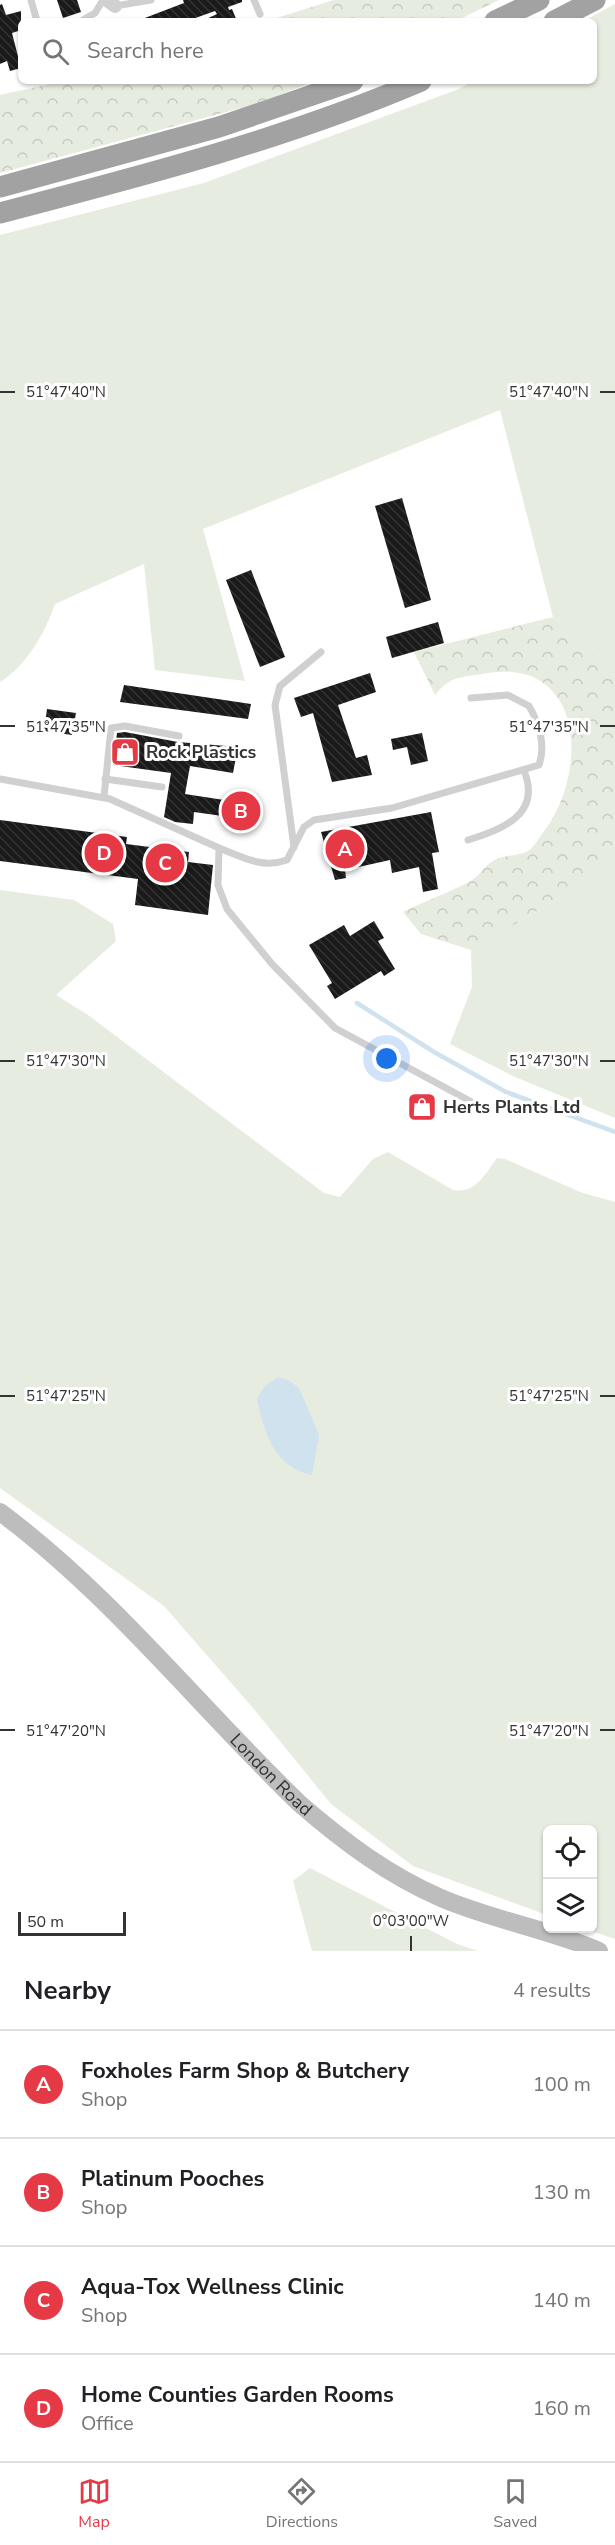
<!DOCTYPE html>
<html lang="en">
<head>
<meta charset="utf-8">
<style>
	:root { --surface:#fff; --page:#f2f2f2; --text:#202124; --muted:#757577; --line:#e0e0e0; --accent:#e63946 }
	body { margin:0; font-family:"Nunito Sans",sans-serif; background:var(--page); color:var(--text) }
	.controls { position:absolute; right:18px; bottom:18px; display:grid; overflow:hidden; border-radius:9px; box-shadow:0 2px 4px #0004 }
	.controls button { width:54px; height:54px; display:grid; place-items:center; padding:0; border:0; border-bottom:2px solid var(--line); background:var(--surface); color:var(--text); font:30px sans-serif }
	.scale { position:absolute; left:18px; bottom:15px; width:108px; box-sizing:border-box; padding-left:6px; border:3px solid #333; border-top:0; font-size:16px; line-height:21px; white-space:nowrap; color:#333; -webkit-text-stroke:4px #fff; paint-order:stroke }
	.you { position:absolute; left:387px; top:1059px; width:21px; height:21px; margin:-15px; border:4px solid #fff; border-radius:50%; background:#1a73e8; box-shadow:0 0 0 9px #1a73e833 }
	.badge { display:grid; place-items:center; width:39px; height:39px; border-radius:50%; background:var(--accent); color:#fff; font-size:20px; font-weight:700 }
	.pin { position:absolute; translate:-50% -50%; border:3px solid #fff; box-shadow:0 2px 6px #0006 }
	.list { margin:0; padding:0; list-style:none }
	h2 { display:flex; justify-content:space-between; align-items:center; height:78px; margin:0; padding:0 24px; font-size:26px }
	h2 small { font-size:20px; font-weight:400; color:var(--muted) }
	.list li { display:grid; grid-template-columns:39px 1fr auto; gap:18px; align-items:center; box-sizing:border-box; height:108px; padding:0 24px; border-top:2px solid var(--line) }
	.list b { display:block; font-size:22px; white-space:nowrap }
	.list p { margin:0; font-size:20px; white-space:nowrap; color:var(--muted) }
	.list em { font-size:20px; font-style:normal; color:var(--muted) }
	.icon { flex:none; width:33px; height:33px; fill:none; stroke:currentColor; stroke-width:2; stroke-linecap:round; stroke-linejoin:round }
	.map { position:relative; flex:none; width:615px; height:1951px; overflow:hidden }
	.search { position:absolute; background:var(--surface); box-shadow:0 2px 4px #0004; left:18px; right:18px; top:18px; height:66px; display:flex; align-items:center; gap:15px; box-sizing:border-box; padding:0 21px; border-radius:9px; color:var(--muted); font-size:22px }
	.sheet { height:510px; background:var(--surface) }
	nav { display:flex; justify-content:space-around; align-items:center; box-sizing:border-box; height:84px; border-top:2px solid var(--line); background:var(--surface); font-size:16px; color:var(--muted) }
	nav a { display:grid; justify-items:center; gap:3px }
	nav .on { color:var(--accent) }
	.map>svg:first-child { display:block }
</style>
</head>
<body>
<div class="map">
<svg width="615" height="1951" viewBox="0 0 615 1951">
	<defs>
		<pattern id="forest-crowns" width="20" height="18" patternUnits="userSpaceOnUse" patternTransform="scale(1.5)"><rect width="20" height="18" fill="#e6ecdf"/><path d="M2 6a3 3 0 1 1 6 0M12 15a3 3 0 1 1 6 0" fill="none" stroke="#c6cbc0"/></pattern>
		<pattern id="building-back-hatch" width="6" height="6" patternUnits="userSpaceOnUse" patternTransform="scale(1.5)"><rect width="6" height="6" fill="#1a1a1a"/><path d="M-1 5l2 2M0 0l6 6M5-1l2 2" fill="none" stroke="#333"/></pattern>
	</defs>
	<rect width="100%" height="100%" fill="#fff"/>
	<!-- green -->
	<g fill="#e6ecdf">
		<path d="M615,4V677L592,648L553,617L500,410L203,529L245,681L155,670L144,564L55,604C45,633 27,665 0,682V235L204,183L459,89L473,81H594V21H584Z"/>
		<path d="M615,842V1118L515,1077L450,1044L472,987L471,950L573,890Z"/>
		<path d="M0,890L74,900L113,924L116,941L56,995L88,1015L324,1193L340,1197L373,1159L388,1152L453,1190C476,1194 485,1174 497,1158L505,1159L580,1192L615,1202V1939L586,1929L592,1928V1830H548L547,1915L413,1866L331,1804L253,1708L164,1606L0,1488Z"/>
		<path d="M310,1868L457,1944L478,1951H312L293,1881Z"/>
	</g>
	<!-- forest -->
	<g fill="url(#forest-crowns)">
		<path d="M334,0H499L456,21H267Z"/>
		<path d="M64,81H314L263,102L0,173V95Z"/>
		<path d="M553,617L592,648L615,677V842L573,890L471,950L421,934L403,912C425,901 448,893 469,882C479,877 484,866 493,861C503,854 518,857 528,851C534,848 540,836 545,830C590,768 583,654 482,674C458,678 451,676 435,695L414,652Z"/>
	</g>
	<!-- water -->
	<path fill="#cfe2ee" d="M278,1377L290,1381L299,1388L319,1435L312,1475C275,1468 264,1433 257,1399L265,1386Z"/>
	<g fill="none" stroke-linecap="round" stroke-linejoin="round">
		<!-- stream -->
		<path stroke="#cfe2ee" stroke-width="4.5" d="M357,1003L434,1052L506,1092L615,1132"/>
	</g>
	<!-- building -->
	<g fill="url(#building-back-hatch)">
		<path d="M57,0H77L81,12L63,18Z"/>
		<path d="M183,0H242V2L228,7L229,10L232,9L237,21H202L217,14L215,11L187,21H137L184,3Z"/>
		<path d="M2,4L6,15L21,11V30L12,33L21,68L10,71L7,61L0,64V5Z"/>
		<path d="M402,498L431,600L405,608L375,506Z"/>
		<path d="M251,570L285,657L260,667L226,580Z"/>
		<path d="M438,622L444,643L392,658L386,637Z"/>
		<path d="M370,673L376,692L338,705L356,758L367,755L372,775L332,782L313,713L301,717L294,698Z"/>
		<path d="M124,685L251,704L248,719L120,702Z"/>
		<path d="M47,709L76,713L72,735L44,731Z"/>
		<path d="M125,732L178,742L238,747L233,773L190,766L185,794L250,804L251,820L194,812L193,824L175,822L164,817L171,773L113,765L117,733Z"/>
		<path d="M422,733L428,761L411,765L407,747L393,750L391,739Z"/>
		<path d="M431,812L439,852L432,853L438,889L423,892L419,867L392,873L390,860L345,870L346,878L335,880L321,832Z"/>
		<path d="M0,820L127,837L126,844L189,852L188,862L213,865L208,915L135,905L138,879L0,861Z"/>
		<path d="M374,921L384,938L378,941L395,969L384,976L381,971L335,999L327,986L332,983L309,945L344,925L350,936Z"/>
	</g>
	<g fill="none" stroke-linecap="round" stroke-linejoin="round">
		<!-- service -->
		<g stroke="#d0d0d0" stroke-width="7">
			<path d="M31,0L37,21"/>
			<path d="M254,0L260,14"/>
			<path d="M115,6L151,0"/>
			<path d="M81,21L95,13L103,0"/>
			<path d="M0,779L110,799L219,848L218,885L227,909L272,964L335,1028L481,1107"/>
			<path d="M105,779L162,787"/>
			<path d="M104,797L111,728L125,726L179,736"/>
			<path d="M468,840C502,830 542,814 524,771"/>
			<path d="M294,847L275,705L280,686L321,652"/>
			<path d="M219,848C242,857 262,869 287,860L304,827L314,820L392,808L539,765C546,746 539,723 529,706L508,695L471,698"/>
		</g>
		<!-- minor -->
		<path stroke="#d0d0d0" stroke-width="14" d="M107,0L115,6"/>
		<!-- secondary -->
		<path stroke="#bdbdbd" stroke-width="18" id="s1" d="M0,1512C113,1596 199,1707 300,1804C344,1842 388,1875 441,1898C492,1920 548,1929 599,1951"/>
		<!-- trunk -->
		<g stroke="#a2a2a2" stroke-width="21">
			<path d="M495,21L539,0"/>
			<path d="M554,21L595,0"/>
			<path d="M0,187L219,127L353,81"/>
			<path d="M0,213C142,176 285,139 421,81"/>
		</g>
	</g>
	<!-- ticks -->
	<path fill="none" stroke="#333" stroke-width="2" d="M0,392H15M600,392H615M0,726H15M600,726H615M0,1061H15M600,1061H615M0,1396H15M600,1396H615M0,1730H15M600,1730H615M411,1936V1951"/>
	<!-- icons -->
	<defs>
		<g id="shop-square" transform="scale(1.5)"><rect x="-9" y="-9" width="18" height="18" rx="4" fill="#e63946" stroke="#fff"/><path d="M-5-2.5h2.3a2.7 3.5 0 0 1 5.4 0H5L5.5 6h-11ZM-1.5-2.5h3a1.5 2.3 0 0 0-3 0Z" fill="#fff"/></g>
	</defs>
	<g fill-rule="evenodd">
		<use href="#shop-square" x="125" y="752"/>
		<use href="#shop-square" x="422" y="1107"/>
	</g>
	<g text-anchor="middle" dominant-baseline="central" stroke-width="6" stroke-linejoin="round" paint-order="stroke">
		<!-- poi labels -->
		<g font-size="18" font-weight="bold" fill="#333" stroke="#fff" text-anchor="start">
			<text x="146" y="752">Rock Plastics</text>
			<text x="443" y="1107">Herts Plants Ltd</text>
		</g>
		<!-- street labels -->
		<g font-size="18" fill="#333" stroke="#fff">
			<text stroke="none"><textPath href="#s1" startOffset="378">London Road</textPath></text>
		</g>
	</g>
	<g font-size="15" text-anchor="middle" fill="#333" stroke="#fff" stroke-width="6" stroke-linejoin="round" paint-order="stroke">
		<text x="66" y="397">51°47'40"N</text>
		<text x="549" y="397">51°47'40"N</text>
		<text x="66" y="732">51°47'35"N</text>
		<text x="549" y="732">51°47'35"N</text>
		<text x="66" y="1066">51°47'30"N</text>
		<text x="549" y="1066">51°47'30"N</text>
		<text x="66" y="1401">51°47'25"N</text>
		<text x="549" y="1401">51°47'25"N</text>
		<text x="66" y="1736">51°47'20"N</text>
		<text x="549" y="1736">51°47'20"N</text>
		<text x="411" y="1926">0°03'00"W</text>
	</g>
</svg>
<div class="controls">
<button><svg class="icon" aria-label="locate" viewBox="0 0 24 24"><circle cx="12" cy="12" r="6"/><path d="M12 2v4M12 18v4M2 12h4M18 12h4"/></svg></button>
<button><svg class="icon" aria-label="layers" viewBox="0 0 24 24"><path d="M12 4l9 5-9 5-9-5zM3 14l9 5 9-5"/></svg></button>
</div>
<div class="scale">50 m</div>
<div class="you"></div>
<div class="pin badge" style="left:345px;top:849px">A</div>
<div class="pin badge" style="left:241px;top:811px">B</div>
<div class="pin badge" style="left:165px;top:863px">C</div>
<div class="pin badge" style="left:104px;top:853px">D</div>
<div class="search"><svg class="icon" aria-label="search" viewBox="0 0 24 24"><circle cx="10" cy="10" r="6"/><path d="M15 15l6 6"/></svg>Search here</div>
</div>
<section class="sheet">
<h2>Nearby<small>4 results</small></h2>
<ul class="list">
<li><span class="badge">A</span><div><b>Foxholes Farm Shop &amp; Butchery</b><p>Shop</p></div><em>100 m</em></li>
<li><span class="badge">B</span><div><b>Platinum Pooches</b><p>Shop</p></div><em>130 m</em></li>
<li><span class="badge">C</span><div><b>Aqua-Tox Wellness Clinic</b><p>Shop</p></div><em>140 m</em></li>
<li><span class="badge">D</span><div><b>Home Counties Garden Rooms</b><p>Office</p></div><em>160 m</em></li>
</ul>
</section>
<nav>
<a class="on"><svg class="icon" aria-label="map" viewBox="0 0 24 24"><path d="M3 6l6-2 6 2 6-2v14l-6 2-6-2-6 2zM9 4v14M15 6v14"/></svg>Map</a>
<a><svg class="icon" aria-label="directions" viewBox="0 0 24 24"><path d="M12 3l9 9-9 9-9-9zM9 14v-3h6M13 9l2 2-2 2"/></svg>Directions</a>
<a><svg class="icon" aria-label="saved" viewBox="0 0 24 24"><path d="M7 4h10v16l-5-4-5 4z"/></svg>Saved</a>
</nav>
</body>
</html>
